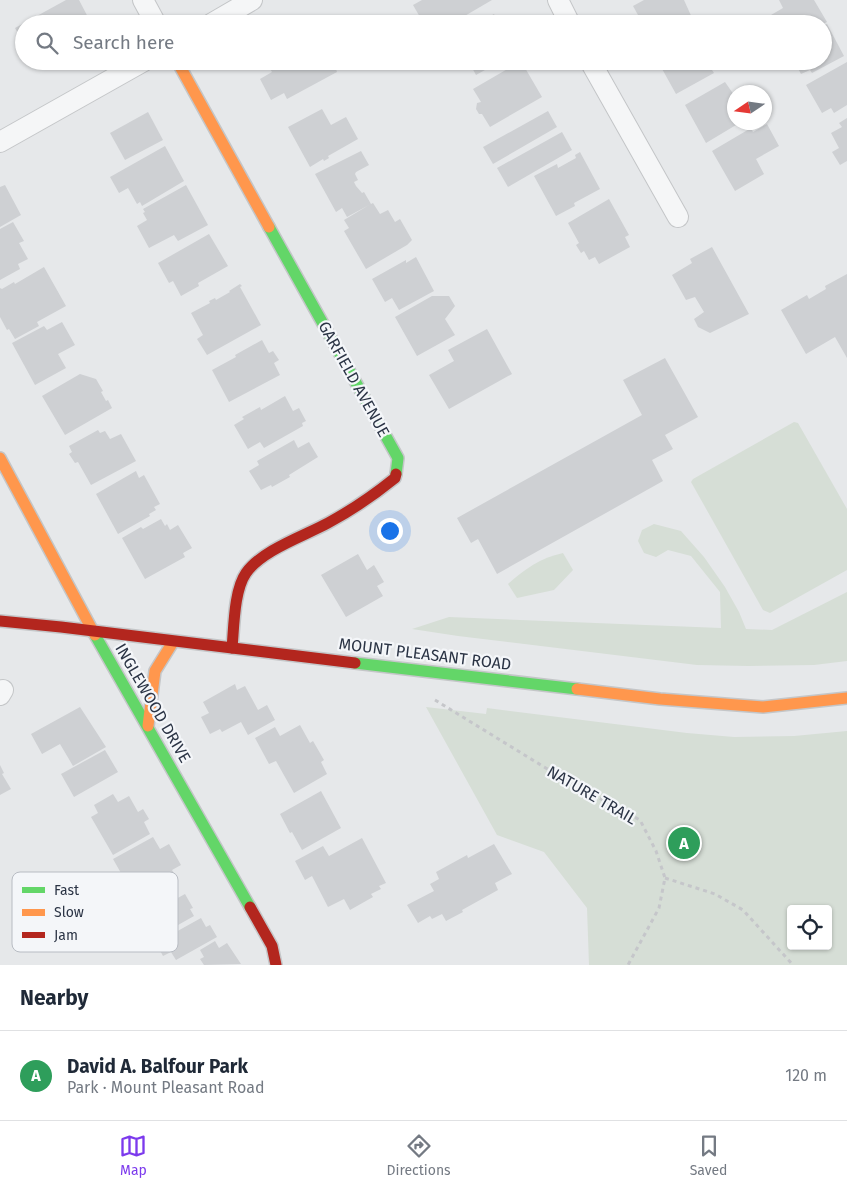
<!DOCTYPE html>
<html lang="en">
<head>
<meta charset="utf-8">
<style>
	:root { --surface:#fff; --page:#f2f2f3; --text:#1f2937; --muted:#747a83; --line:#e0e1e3; --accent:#7c3aed }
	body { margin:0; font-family:"Fira Sans",sans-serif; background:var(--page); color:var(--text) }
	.controls { position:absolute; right:15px; bottom:15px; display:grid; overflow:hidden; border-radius:5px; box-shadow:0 1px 4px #0004 }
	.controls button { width:45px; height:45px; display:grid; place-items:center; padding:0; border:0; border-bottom:1px solid var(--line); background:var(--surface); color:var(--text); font:25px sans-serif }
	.compass { position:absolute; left:727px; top:85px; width:45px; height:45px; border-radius:50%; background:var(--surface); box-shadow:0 1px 4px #0004; rotate:257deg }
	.you { position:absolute; left:389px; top:530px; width:18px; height:18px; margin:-12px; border:4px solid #fff; border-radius:50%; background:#1a73e8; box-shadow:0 0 0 8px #1a73e833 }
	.badge { display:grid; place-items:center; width:32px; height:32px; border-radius:50%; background:var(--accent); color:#fff; font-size:16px; font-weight:700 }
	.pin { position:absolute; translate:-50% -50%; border:2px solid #fff; box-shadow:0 1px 5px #0006 }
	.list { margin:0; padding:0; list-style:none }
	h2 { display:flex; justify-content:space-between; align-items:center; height:65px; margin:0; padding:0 20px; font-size:21px }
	h2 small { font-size:16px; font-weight:400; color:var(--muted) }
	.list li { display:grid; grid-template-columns:32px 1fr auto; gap:15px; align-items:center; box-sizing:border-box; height:90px; padding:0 20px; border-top:1px solid var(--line) }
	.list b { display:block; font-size:19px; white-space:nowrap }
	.list p { margin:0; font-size:16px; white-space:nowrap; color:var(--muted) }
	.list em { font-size:16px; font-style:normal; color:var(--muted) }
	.icon { flex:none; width:28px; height:28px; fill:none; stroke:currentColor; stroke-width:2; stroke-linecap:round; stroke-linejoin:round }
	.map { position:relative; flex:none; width:847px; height:965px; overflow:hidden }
	.search { position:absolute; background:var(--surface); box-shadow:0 1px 4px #0004; left:15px; right:15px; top:15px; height:55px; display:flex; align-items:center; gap:12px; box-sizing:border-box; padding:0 18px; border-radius:28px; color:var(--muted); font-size:19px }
	.sheet { height:155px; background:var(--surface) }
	nav { display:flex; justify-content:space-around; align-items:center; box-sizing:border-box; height:70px; border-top:1px solid var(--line); background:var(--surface); font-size:14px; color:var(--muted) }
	nav a { display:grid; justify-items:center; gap:2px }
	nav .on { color:var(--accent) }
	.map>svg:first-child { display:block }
</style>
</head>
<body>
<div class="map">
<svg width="847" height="965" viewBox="0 0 847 965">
	<rect width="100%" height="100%" fill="#e6e8ea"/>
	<!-- green -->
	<g fill="#d6ded6" fill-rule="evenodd">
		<path d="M794,422L798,423L847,509V570L770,613L763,610L691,482L693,479Z"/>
		<path d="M654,524L681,531L704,557L725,587L739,612L746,629L772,630L847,592V661L814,665L749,666L697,665L458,636L412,629L449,617L721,628L720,592L691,556L668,550L656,557L644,553L638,541L642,530Z"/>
		<path d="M563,553L573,570L554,590L517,598L508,584C525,569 540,558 563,553Z"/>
		<path d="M426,707L486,714L487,708L687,733L734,737L794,736L847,731V965H589L587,908L544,852L497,835ZM791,909H828V946H791Z"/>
	</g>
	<!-- building -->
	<g fill="#ced0d3">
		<path d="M66,0H79L90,21L84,24H24V50L19,41L22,40L15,28Z"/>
		<path d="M422,0H492L451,24H424L413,5Z"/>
		<path d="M644,0H684L693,20L687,24H643L633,6Z"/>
		<path d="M779,0H814L827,22L823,24H776L771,15L783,8Z"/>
		<path d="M494,14L499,24H477Z"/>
		<path d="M827,24L844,56L812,73L810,70L801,74L794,61H823V26Z"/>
		<path d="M275,61H350L336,69L337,72L287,99L284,93L271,100L260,79L272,72L268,65Z"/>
		<path d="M384,61H402L388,69Z"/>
		<path d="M460,61H501L476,75L471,66L462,65Z"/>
		<path d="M521,61L542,97L490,127L482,114H479L476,109L477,103L481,102L473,89Z"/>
		<path d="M667,61H720L722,65L712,70L714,73L676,94L661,67L668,63Z"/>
		<path d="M847,62V105L834,113L831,108L822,113L806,85Z"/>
		<path d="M725,82L734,95L733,96L734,99V122H741L706,143L685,105Z"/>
		<path d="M322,109L331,125L346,117L358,139L328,156L329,158L324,161L323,159L310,167L288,127Z"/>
		<path d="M548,111L557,127L493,164L483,147Z"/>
		<path d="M148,112L163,140L125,160L110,133Z"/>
		<path d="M847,118V161L840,165L832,152L839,148L831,133L842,127L839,123Z"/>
		<path d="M767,124L779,146L756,159L764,174L735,191L712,151L751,128L753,132Z"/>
		<path d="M562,132L572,150L508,187L497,168Z"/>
		<path d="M165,146L184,181L142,206L140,202L137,204L128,188L119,193L110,177Z"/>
		<path d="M361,151L369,165L356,172L355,174L358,180L354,182L356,186L362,193L364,192L371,204L373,203L380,214L388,210L395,222L400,219L412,240L407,245L366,269L344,231L349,228L344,220L369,205L347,217L342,208L336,212L315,174Z"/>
		<path d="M580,152L600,189L574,203L575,206L556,216L534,176L557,164L558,168L576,158L575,155Z"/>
		<path d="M5,185L21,215L0,227V187Z"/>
		<path d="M186,185L208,225L178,241L174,235L149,248L137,226L147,220L143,213L145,212L143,209Z"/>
		<path d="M609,199L629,235L625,237L630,247L599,264L595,257L589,260L584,251L581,253L576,245L579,243L568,223Z"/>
		<path d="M13,222L24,241L19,243L28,259L18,264L20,269L0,280V229Z"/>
		<path d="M209,234L228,266L198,283L199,286L181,296L173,281L169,283L158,263Z"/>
		<path d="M712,247L749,314L710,333L698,327L694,319L704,312L695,297L686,300L672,275L692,263L690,259Z"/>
		<path d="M416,257L434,291L399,310L392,298L385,302L372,279L406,260V263Z"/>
		<path d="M44,267L66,306L37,322L39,326L15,339L9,329L7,330L0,317V288L2,289L14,282L15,284Z"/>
		<path d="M847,274V358L835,337L806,354L781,310L807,295L809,299L826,289L825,286Z"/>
		<path d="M240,284L242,286L240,287L261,325L207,355L197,339L203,335L191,313L210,303L209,301L215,298L216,300L230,292L229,291Z"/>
		<path d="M432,296H449L455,306L445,319L455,335L417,356L395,317Z"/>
		<path d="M62,322L75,345L58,354L66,368L35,385L12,343L44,326L47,330Z"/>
		<path d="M487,329L512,374L449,409L429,375L454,361L448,350Z"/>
		<path d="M262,340L269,353L273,351L279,360L274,363L280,375L229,402L212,370L236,357L235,355Z"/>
		<path d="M665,358L698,417L665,435L673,449L652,460L663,481L497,574L478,539L471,543L457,518L642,415L623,380Z"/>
		<path d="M80,374L96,379L103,391L101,392L106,401L108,400L112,408L65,435L42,396Z"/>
		<path d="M285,396L293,411L299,408L306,421L302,423L303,426L264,448L260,442L248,449L234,425L244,419L242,417L260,407L261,410Z"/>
		<path d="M98,430L100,433L105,431L110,439L121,434L136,461L91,485L78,462L75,463L69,454L72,452L69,446Z"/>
		<path d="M294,440L298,448L309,442L318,457L289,475L290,477L272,487L271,485L261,490L249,471L259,465L257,461Z"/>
		<path d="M136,471L139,478L144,475L160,504L154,507L156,510L149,514L150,516L118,534L96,494Z"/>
		<path d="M161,519L165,526L167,524L170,530L178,525L192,548L183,553L185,557L145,579L122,538L141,527L143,529Z"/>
		<path d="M358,554L367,570L374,565L384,582L377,586L383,596L346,617L321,575Z"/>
		<path d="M235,684L237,690L245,686L258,710L267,705L275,720L248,735L241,722L222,732L220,729L210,734L201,717L209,713L203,702Z"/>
		<path d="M80,707L106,747L73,766L60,744L42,754L31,734Z"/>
		<path d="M300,725L310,743L313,741L324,760L321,762L327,774L294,793L276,761L269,764L255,738L275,727L280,736Z"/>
		<path d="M105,750L118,772L74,797L61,774Z"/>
		<path d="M0,765L4,773L2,774L11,789L0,795Z"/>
		<path d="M321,791L341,828L302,850L292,832L290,833L280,814Z"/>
		<path d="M113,794L118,802L129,796L138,812L143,809L149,819L144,822L150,834L113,855L91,817L98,813L94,805Z"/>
		<path d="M153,837L160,849L169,844L181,865L172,870L178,880L138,903L113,859Z"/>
		<path d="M362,838L386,883L379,886L381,889L371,894L373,897L350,910L344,899L328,907L312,876L305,880L295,861L323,846L329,856Z"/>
		<path d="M494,844L512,874L495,883L498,890L462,910L463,912L446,921L442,914L432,919L430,916L418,923L407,905L434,891L430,884L439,879L436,872L467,855L468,858Z"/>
		<path d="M185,894L193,908L190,909L194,916L148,942L141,930L150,925L145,916Z"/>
		<path d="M201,918L206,927L210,925L217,937L176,960L171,952L163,956L156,943Z"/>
		<path d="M215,941L219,948L227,943L241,964L204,965L200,959L204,957L200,950Z"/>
	</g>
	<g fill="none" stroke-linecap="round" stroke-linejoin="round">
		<!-- street casing -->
		<g stroke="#c4c6c8" stroke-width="22">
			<g id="street">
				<path d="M143,0L156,24"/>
				<path d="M558,0L570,24"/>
				<path d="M211,24L252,0"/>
				<path d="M590,61L678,217"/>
				<path d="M0,142L144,61"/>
				<path d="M0,695L3,690"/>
			</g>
		</g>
		<!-- fast casing -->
		<g stroke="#c4c6c8" stroke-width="14">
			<g id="fast">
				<path d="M269,227L398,458L396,474"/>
				<path d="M95,635L250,907"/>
				<path d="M355,663L577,689"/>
			</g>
		</g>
		<!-- slow casing -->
		<g stroke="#c4c6c8" stroke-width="14">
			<g id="slow">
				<path d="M177,61L269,227"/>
				<path d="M0,458L95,635"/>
				<path d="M577,689L660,699L763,707L847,698"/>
				<path d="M148,726L155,671L173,642"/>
			</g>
		</g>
		<!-- jam casing -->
		<g stroke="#c4c6c8" stroke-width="14">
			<g id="jam">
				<path d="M0,621L61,627L355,663"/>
				<path d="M232,648C234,627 234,590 246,573C262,550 304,536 328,523C352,510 374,495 395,478L396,474"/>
				<path d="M250,907L272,946L276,965"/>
			</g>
		</g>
		<!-- path -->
		<g stroke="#c5c6ca" stroke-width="3" stroke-dasharray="4 4" stroke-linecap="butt">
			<path d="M435,700L562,778L640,820L656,851L665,878L659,908L628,965"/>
			<path d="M665,878L715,894L743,910L793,965"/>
		</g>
		<!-- street -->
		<use href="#street" stroke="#f5f6f7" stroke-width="20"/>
		<!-- fast -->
		<use href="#fast" stroke="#63d668" stroke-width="11"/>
		<!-- slow -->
		<use href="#slow" stroke="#ff974d" stroke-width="11"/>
		<!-- jam -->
		<use href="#jam" stroke="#b3261e" stroke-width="11"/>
	</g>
	<g text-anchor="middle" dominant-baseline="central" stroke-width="4.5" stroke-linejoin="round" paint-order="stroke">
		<!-- street labels -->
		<g font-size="16" fill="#2b3445" stroke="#f4f6f9">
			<text transform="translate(354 379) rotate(61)">GARFIELD AVENUE</text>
			<text transform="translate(425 654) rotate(7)">MOUNT PLEASANT ROAD</text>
			<text transform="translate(153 703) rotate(60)">INGLEWOOD DRIVE</text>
			<text transform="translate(592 795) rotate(30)">NATURE TRAIL</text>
		</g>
	</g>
	<!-- legend -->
	<rect x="12" y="872" width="166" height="80" rx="8" fill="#f4f6f9" stroke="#b8bcc3" stroke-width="1"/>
	<rect x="22" y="887" width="23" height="6" fill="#63d668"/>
	<rect x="22" y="909" width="23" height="7" fill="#ff974d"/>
	<rect x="22" y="932" width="23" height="6" fill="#b3261e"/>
	<g font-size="14" fill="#2b3445">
		<text x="54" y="895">Fast</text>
		<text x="54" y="917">Slow</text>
		<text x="54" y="940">Jam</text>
	</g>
</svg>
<div class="controls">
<button><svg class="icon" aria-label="locate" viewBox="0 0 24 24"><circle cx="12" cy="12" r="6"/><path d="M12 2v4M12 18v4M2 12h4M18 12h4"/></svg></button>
</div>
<svg class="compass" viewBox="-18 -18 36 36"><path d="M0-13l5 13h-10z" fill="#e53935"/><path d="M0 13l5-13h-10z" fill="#747a83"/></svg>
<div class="you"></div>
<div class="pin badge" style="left:684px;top:843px;background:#2e9e5b">A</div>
<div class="search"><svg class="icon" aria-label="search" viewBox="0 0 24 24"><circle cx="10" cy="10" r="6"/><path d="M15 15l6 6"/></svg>Search here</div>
</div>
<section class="sheet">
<h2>Nearby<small></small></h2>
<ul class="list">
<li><span class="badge" style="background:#2e9e5b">A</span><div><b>David A. Balfour Park</b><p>Park · Mount Pleasant Road</p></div><em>120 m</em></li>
</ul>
</section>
<nav>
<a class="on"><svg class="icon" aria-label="map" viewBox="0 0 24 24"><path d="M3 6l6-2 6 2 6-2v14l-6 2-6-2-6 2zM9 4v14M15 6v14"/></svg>Map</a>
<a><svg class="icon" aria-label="directions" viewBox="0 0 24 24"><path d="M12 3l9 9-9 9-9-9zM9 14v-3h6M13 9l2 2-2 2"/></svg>Directions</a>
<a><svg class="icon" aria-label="saved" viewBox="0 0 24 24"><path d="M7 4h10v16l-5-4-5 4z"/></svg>Saved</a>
</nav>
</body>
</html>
